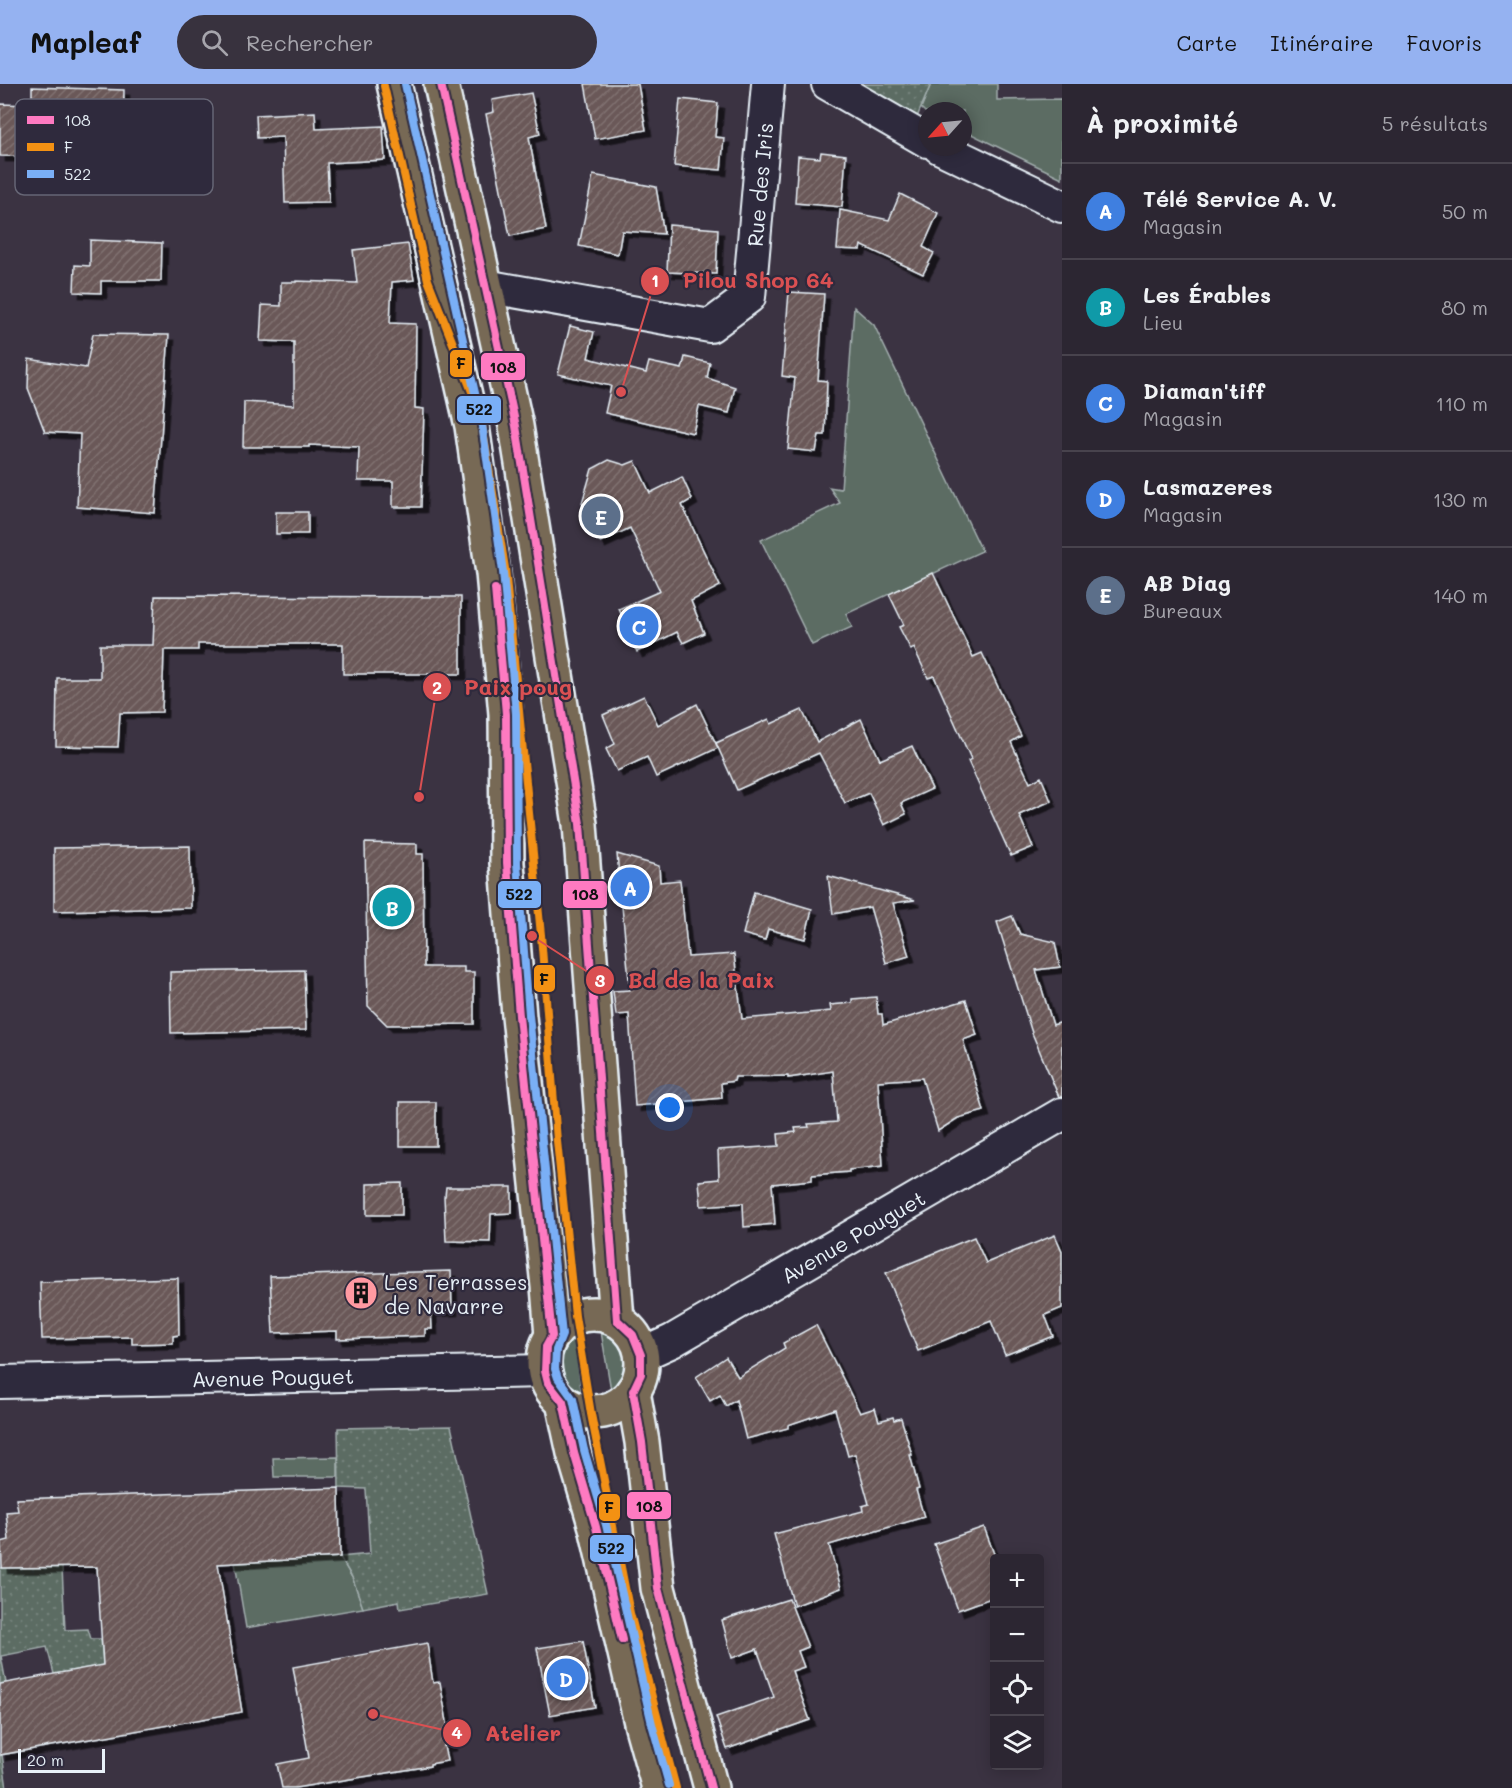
<!DOCTYPE html>
<html lang="fr">
<head>
<meta charset="utf-8">
<style>
	:root { --surface:#2c2632; --page:#38323e; --text:#f1f3f6; --muted:#a6a5ac; --line:#48434d; --accent:#95b2f1 }
	body { margin:0; font-family:Mali,sans-serif; background:var(--page); color:var(--text) }
	.controls { position:absolute; right:18px; bottom:18px; display:grid; overflow:hidden; border-radius:6px; box-shadow:0 3px 15px #0003 }
	.controls button { width:54px; height:54px; display:grid; place-items:center; padding:0; border:0; border-bottom:2px solid var(--line); background:var(--surface); color:var(--text); font:30px sans-serif }
	.compass { position:absolute; left:918px; top:18px; width:54px; height:54px; border-radius:50%; background:var(--surface); box-shadow:0 3px 15px #0003; rotate:243deg }
	.scale { position:absolute; left:18px; bottom:15px; width:87px; box-sizing:border-box; padding-left:6px; border:3px solid #e8f1f8; border-top:0; font-size:16px; line-height:21px; white-space:nowrap; color:#e8f1f8; -webkit-text-stroke:4px #2f2a3d; paint-order:stroke }
	.you { position:absolute; left:670px; top:1024px; width:21px; height:21px; margin:-15px; border:4px solid #fff; border-radius:50%; background:#1a73e8; box-shadow:0 0 0 9px #1a73e833 }
	.badge { display:grid; place-items:center; width:39px; height:39px; border-radius:50%; background:var(--accent); color:#fff; font-size:20px; font-weight:700 }
	.pin { position:absolute; translate:-50% -50%; border:3px solid #fff; box-shadow:0 2px 6px #0006 }
	.list { margin:0; padding:0; list-style:none }
	h2 { display:flex; justify-content:space-between; align-items:center; height:78px; margin:0; padding:0 24px; font-size:26px }
	h2 small { font-size:20px; font-weight:400; color:var(--muted) }
	.list li { display:grid; grid-template-columns:39px 1fr auto; gap:18px; align-items:center; box-sizing:border-box; height:96px; padding:0 24px; border-top:2px solid var(--line) }
	.list b { display:block; font-size:22px; white-space:nowrap }
	.list p { margin:0; font-size:20px; white-space:nowrap; color:var(--muted) }
	.list em { font-size:20px; font-style:normal; color:var(--muted) }
	.icon { flex:none; width:33px; height:33px; fill:none; stroke:currentColor; stroke-width:2; stroke-linecap:round; stroke-linejoin:round }
	.map { position:relative; flex:none; width:1062px; height:1704px; overflow:hidden }
	header { display:flex; align-items:center; gap:36px; box-sizing:border-box; height:84px; padding:0 30px; background:var(--accent); color:#111 }
	header strong { font-size:28px }
	nav { display:flex; gap:33px; margin-inline-start:auto; font-size:21px }
	.search { width:420px; height:54px; background:var(--page); display:flex; align-items:center; gap:15px; box-sizing:border-box; padding:0 21px; border-radius:33px; color:var(--muted); font-size:22px }
	main { display:flex }
	aside { flex:1; background:var(--surface) }
	.map>svg:first-child { display:block }
</style>
</head>
<body>
<header>
<strong>Mapleaf</strong>
<div class="search"><svg class="icon" aria-label="search" viewBox="0 0 24 24"><circle cx="10" cy="10" r="6"/><path d="M15 15l6 6"/></svg>Rechercher</div>
<nav><a>Carte</a><a>Itinéraire</a><a>Favoris</a></nav>
</header>
<main>
<div class="map">
<svg width="1062" height="1704" viewBox="0 0 1062 1704">
	<defs>
		<pattern id="park-dots" width="8" height="8" patternUnits="userSpaceOnUse" patternTransform="scale(1.5)"><rect width="8" height="8" fill="#5c6c63"/><path d="M2 2h.1M6 6h.1" fill="none" stroke="#73817a" stroke-width="1.8" stroke-linecap="round"/></pattern>
		<pattern id="building-hatch" width="6" height="6" patternUnits="userSpaceOnUse" patternTransform="scale(1.5)"><rect width="6" height="6" fill="#6b5958"/><path d="M-1 1l2-2M0 6l6-6M5 7l2-2" fill="none" stroke="#807171"/></pattern>
		<filter id="shadow"><feDropShadow dx="5.5" dy="5.5" stdDeviation="0" flood-color="#0009"/></filter>
	</defs>
	<rect width="100%" height="100%" fill="#3b3342"/>
	<filter id="ink" filterUnits="userSpaceOnUse"><feTurbulence type="fractalNoise" baseFrequency=".0167" numOctaves="2"/><feDisplacementMap in="SourceGraphic" scale="12" xChannelSelector="R" yChannelSelector="G"/><feConvolveMatrix kernelMatrix="1 2 1 2 8 2 1 2 1" color-interpolation-filters="sRGB"/></filter>
	<g filter="url(#ink)">
		<!-- green -->
		<g fill="#5c6c63" stroke="#a2aeae" stroke-width="1.5">
			<path d="M931,0H997V16L1062,15V94L963,46V27L925,28L921,24Z"/>
			<path d="M854,223L874,241L982,467L846,530L852,543L812,561L761,456L840,419L829,403L841,405Z"/>
			<path d="M600,1242C636,1248 640,1294 612,1312Z"/>
			<path d="M574,1248L582,1315C551,1306 547,1264 574,1248Z"/>
			<path d="M338,1373V1393H274L273,1374Z"/>
			<path d="M340,1473L353,1495L363,1524L246,1544L235,1479Z"/>
		</g>
		<!-- park -->
		<g fill="url(#park-dots)" stroke="#a2aeae" stroke-width="1.5">
			<path d="M857,0H931L915,38Z"/>
			<path d="M451,1342L488,1510L400,1525L399,1517L363,1524L353,1495L340,1473L370,1470L366,1405L339,1404L338,1344Z"/>
			<path d="M62,1483L65,1546L88,1545L91,1555H101L103,1581L54,1590L47,1563L1,1572L6,1599L0,1600V1484Z"/>
			<path d="M0,1671H2L7,1704H0Z"/>
		</g>
		<!-- building -->
		<g fill="url(#building-hatch)" stroke="#e8f1f8" stroke-width="1.5" filter="url(#shadow)">
			<path d="M585,0H638L646,46L595,55Z"/>
			<path d="M32,3L124,6L123,62H96V74L0,72V20L32,21Z"/>
			<path d="M531,9L540,50L529,53L546,145L510,152L486,30L494,28L492,16Z"/>
			<path d="M680,15L718,19L715,53L724,54L721,86L674,82Z"/>
			<path d="M315,28L316,45L383,42L385,76L327,79L329,118L285,119L283,53L257,54L256,31Z"/>
			<path d="M821,68L846,71L842,123L795,119L798,72L820,74Z"/>
			<path d="M593,91L656,103L664,150L622,147L618,170L579,162Z"/>
			<path d="M900,110L938,129L923,163L934,169L923,190L861,161L860,166L837,165L840,126L889,136Z"/>
			<path d="M669,141L718,145L716,190L667,188Z"/>
			<path d="M90,156L162,159L161,197H101V209L74,208L75,181L90,182Z"/>
			<path d="M408,160L414,196L392,198L390,239L416,240L415,324L424,325L421,423H393V397H358L359,363L309,361V363H243L244,318L294,321V258L260,257L262,221L281,222V198H296V197L357,199L353,166Z"/>
			<path d="M789,208L824,210L818,296L827,297L825,351H819L816,368L788,365L795,294L782,292Z"/>
			<path d="M570,242L594,248L588,274L646,289L649,278L682,285L685,273L710,279L707,294L735,303L729,329L699,322L693,349L605,329L611,302L558,290Z"/>
			<path d="M93,250L169,251L155,429L77,423L80,350L45,348L28,304L29,275L86,284Z"/>
			<path d="M609,376L625,381L635,377L650,409L682,393L692,415L682,421L720,502L691,517L704,549L683,559L677,548L637,568L619,525L660,507L630,444L600,458L582,419L592,385Z"/>
			<rect x="276" y="428" width="32" height="22"/>
			<path d="M933,489L973,573L982,569L1021,652L1011,658L1030,699L1041,693L1051,717L1019,731L1033,763L1011,772L968,677L971,675L934,592L928,594L914,564L911,566L899,543L904,541L889,510Z"/>
			<path d="M155,512L461,513V590H343V560H198V566H164L162,628L120,629L118,663L56,662L57,594H100V561H153Z"/>
			<path d="M644,612L658,641L697,620L718,664L656,693L647,673L617,687L606,665L615,660L603,631Z"/>
			<path d="M802,626L817,658L861,635L880,676L912,662L932,705L901,719L906,730L884,741L869,709L845,719L819,669L737,706L716,659L769,635L771,640Z"/>
			<path d="M365,759L417,760V770H423L424,883H464V888H474V940L387,941L368,922Z"/>
			<path d="M190,762L191,824L54,827V764Z"/>
			<path d="M617,770L659,782L660,798L680,796L688,873L734,870L742,935L831,927L830,921L852,919V915L876,913L878,930H882L883,941L966,916L977,951L963,956L984,1027L958,1034L938,1047L922,994L878,997L883,1082L849,1086V1088L812,1091V1096L772,1100L775,1140L744,1143L743,1119L701,1122L699,1097L719,1095L718,1066L779,1062L778,1050L796,1048L795,1044L809,1043L808,1040L837,1038L833,987L788,994V992L735,993L734,997L721,999L722,1014L635,1022L629,930L616,931L613,907L630,906Z"/>
			<path d="M828,792L915,816L893,819L909,872L886,879L870,823L833,830Z"/>
			<path d="M754,808L812,825L805,855L768,845L765,856L743,850Z"/>
			<path d="M1012,832L1020,850L1055,858L1060,883L1036,886L1053,941L1062,938V1012L1059,1013L1032,949L997,838Z"/>
			<path d="M304,886L306,946L171,949L170,888Z"/>
			<rect x="400" y="1018" width="36" height="44"/>
			<path d="M402,1099V1131H367V1100Z"/>
			<path d="M446,1103H512V1129L491,1130L490,1158L446,1157L444,1112H445Z"/>
			<path d="M1055,1151L1062,1167V1224L1045,1231L1053,1252L1005,1271L991,1237L918,1267L886,1189L974,1153L986,1179Z"/>
			<path d="M451,1187L452,1226L431,1227L432,1245H425V1252L337,1255V1247L273,1249L270,1192Z"/>
			<path d="M178,1194L179,1251L173,1252V1259L132,1260V1253L42,1255L40,1198Z"/>
			<path d="M816,1241L860,1329L875,1324L879,1337L893,1333L894,1336L901,1334L912,1371H910L919,1405L916,1406L924,1433L829,1461L841,1504L794,1522L774,1450L863,1427L862,1422L869,1420L855,1370L848,1372L835,1325L788,1341V1344L746,1355L736,1316L726,1322L720,1311L710,1317L696,1293L726,1273L738,1293L785,1264L783,1259Z"/>
			<path d="M339,1404L340,1473L218,1480L242,1628L0,1671V1600L103,1581L97,1483L2,1484L1,1458L9,1456L6,1428L18,1427L16,1415Z"/>
			<path d="M984,1443L994,1470V1513L958,1526L934,1460Z"/>
			<path d="M789,1515L808,1563L798,1567L804,1583L792,1587L810,1636L727,1665L716,1633L774,1613L757,1565L732,1574L722,1536Z"/>
			<path d="M583,1557L595,1623L550,1631L537,1564Z"/>
			<path d="M427,1559L433,1599L440,1598L451,1661L444,1662L447,1677L430,1680V1682L295,1704H282L277,1680L309,1674L293,1583Z"/>
		</g>
		<g fill="none" stroke-linecap="round" stroke-linejoin="round">
			<!-- minor casing -->
			<g stroke="#e8f1f8" stroke-width="36">
				<g id="minor">
					<path d="M828,0L927,57"/>
					<path d="M939,63L1062,122"/>
					<path id="s1" d="M485,202L710,242L749,213L768,0"/>
					<path id="s2" d="M641,1271L672,1257L1062,1030"/>
					<path id="s3" d="M0,1298L545,1287"/>
				</g>
			</g>
			<!-- major casing -->
			<g stroke="#e8f1f8" stroke-width="38">
				<g id="major">
					<path d="M394,0L472,342L493,489L506,630L507,779L519,932L548,1202L552,1252"/>
					<path d="M441,0L516,342L580,740L617,1236"/>
					<circle cx="593" cy="1279" r="49"/>
					<path d="M633,1307L642,1358L658,1504L711,1704"/>
					<path d="M563,1318L574,1369L596,1443L642,1643L659,1704"/>
				</g>
			</g>
			<!-- minor -->
			<use href="#minor" stroke="#2f2a3d" stroke-width="32"/>
			<!-- major -->
			<use href="#major" stroke="#776954" stroke-width="33"/>
			<!-- bus-1 casing -->
			<g stroke="#2f2a3d" stroke-width="12">
				<g id="bus-1">
					<path d="M441,0L516,342L580,740L617,1236L633,1251L641,1271V1290L633,1307L642,1358L658,1504L711,1704"/>
					<path d="M495,505L506,630L507,779L519,932L552,1252L546,1263L545,1287L548,1299L563,1318L574,1369L596,1443L622,1556"/>
				</g>
			</g>
			<!-- bus-2 casing -->
			<g stroke="#2f2a3d" stroke-width="12">
				<path id="bus-2" d="M384,2L428,196L480,328L505,484L541,851L557,1057L575,1232L591,1330L630,1529L676,1704"/>
			</g>
			<!-- bus-3 casing -->
			<g stroke="#2f2a3d" stroke-width="12">
				<path id="bus-3" d="M405,0L482,340L503,488L516,630L517,779L529,931L562,1251L556,1266L555,1285L558,1294L573,1315L584,1366L606,1441L652,1640L669,1701"/>
			</g>
			<!-- bus-1 -->
			<use href="#bus-1" stroke="#fe7ac1" stroke-width="8"/>
			<!-- bus-2 -->
			<use href="#bus-2" stroke="#f39113" stroke-width="8"/>
			<!-- bus-3 -->
			<use href="#bus-3" stroke="#7aaff6" stroke-width="8"/>
		</g>
	</g>
	<!-- icons -->
	<defs>
		<g id="building-disc" transform="scale(1.725)"><circle r="9.5" fill="#ff9aa2" stroke="#2f2a3d"/><path d="M-4-6H4V6H1V3H-1V6H-4ZM-2.5-4.3h1.7v1.8h-1.7ZM.8-4.3h1.7v1.8H.8ZM-2.5-1h1.7V.8h-1.7ZM.8-1h1.7V.8H.8Z" fill="#111"/></g>
	</defs>
	<g fill-rule="evenodd">
		<use href="#building-disc" x="361" y="1209"/>
	</g>
	<g text-anchor="middle" dominant-baseline="central" stroke-width="4.5" stroke-linejoin="round" paint-order="stroke">
		<!-- street labels -->
		<g font-size="21" fill="#e8f1f8" stroke="#2f2a3d">
			<text stroke="none"><textPath href="#s1" startOffset="390">Rue des Iris</textPath></text>
			<text stroke="none"><textPath href="#s2" startOffset="243">Avenue Pouguet</textPath></text>
			<text stroke="none"><textPath href="#s3" startOffset="273">Avenue Pouguet</textPath></text>
		</g>
		<!-- poi labels -->
		<g font-size="21" fill="#e8f1f8" stroke="#2f2a3d" text-anchor="start">
			<text x="384" y="1197">Les Terrasses<tspan x="384" dy="24">de Navarre</tspan></text>
		</g>
	</g>
	<!-- legend -->
	<rect x="15" y="15" width="198" height="96" rx="9" fill="#2f2a3d" stroke="#666675" stroke-width="1.5"/>
	<rect x="27" y="32" width="27" height="8" fill="#fe7ac1"/>
	<rect x="27" y="59" width="27" height="8" fill="#f39113"/>
	<rect x="27" y="86" width="27" height="8" fill="#7aaff6"/>
	<g font-size="16" fill="#e8f1f8">
		<text x="64" y="42">108</text>
		<text x="64" y="69">F</text>
		<text x="64" y="96">522</text>
	</g>
	<!-- callouts -->
	<path fill="none" stroke="#da5052" stroke-width="2" d="M621 308L655 197M419 713L437 603M532 852L600 896M373 1630L457 1649"/>
	<g fill="#da5052" stroke="#2f2a3d" stroke-width="2">
		<circle cx="621" cy="308" r="6"/>
		<circle cx="419" cy="713" r="6"/>
		<circle cx="532" cy="852" r="6"/>
		<circle cx="373" cy="1630" r="6"/>
		<circle cx="655" cy="197" r="15"/>
		<circle cx="437" cy="603" r="15"/>
		<circle cx="600" cy="896" r="15"/>
		<circle cx="457" cy="1649" r="15"/>
	</g>
	<g font-size="18" text-anchor="middle" font-weight="bold" fill="#fff">
		<text x="655" y="203">1</text>
		<text x="437" y="610">2</text>
		<text x="600" y="903">3</text>
		<text x="457" y="1655">4</text>
	</g>
	<g font-size="22" text-anchor="middle" font-weight="bold" fill="#da5052" stroke="#2f2a3d" stroke-width="4.5" stroke-linejoin="round" paint-order="stroke">
		<text x="758" y="204">Pilou Shop 64</text>
		<text x="518" y="611">Paix poug</text>
		<text x="701" y="904">Bd de la Paix</text>
		<text x="523" y="1657">Atelier</text>
	</g>
	<g stroke="#2f2a3d" stroke-width="2">
		<rect x="449" y="265" width="24" height="29" rx="6" fill="#f39113"/>
		<rect x="480" y="268" width="46" height="29" rx="6" fill="#fe7ac1"/>
		<rect x="456" y="311" width="46" height="29" rx="6" fill="#7aaff6"/>
		<rect x="562" y="796" width="46" height="29" rx="6" fill="#fe7ac1"/>
		<rect x="497" y="796" width="45" height="29" rx="6" fill="#7aaff6"/>
		<rect x="533" y="880" width="23" height="29" rx="6" fill="#f39113"/>
		<rect x="626" y="1407" width="46" height="29" rx="6" fill="#fe7ac1"/>
		<rect x="598" y="1409" width="23" height="29" rx="6" fill="#f39113"/>
		<rect x="589" y="1450" width="45" height="29" rx="6" fill="#7aaff6"/>
	</g>
	<g font-size="16" text-anchor="middle" font-weight="bold" fill="#111">
		<text x="461" y="285">F</text>
		<text x="503" y="289">108</text>
		<text x="479" y="331">522</text>
		<text x="585" y="816">108</text>
		<text x="519" y="816">522</text>
		<text x="544" y="901">F</text>
		<text x="649" y="1428">108</text>
		<text x="609" y="1429">F</text>
		<text x="611" y="1470">522</text>
	</g>
</svg>
<div class="controls">
<button>+</button>
<button>−</button>
<button><svg class="icon" aria-label="locate" viewBox="0 0 24 24"><circle cx="12" cy="12" r="6"/><path d="M12 2v4M12 18v4M2 12h4M18 12h4"/></svg></button>
<button><svg class="icon" aria-label="layers" viewBox="0 0 24 24"><path d="M12 4l9 5-9 5-9-5zM3 14l9 5 9-5"/></svg></button>
</div>
<svg class="compass" viewBox="-18 -18 36 36"><path d="M0-13l5 13h-10z" fill="#e53935"/><path d="M0 13l5-13h-10z" fill="#a6a5ac"/></svg>
<div class="scale">20 m</div>
<div class="you"></div>
<div class="pin badge" style="left:630px;top:803px;background:#3f7fe0">A</div>
<div class="pin badge" style="left:392px;top:823px;background:#0f9aa8">B</div>
<div class="pin badge" style="left:639px;top:542px;background:#3f7fe0">C</div>
<div class="pin badge" style="left:566px;top:1594px;background:#3f7fe0">D</div>
<div class="pin badge" style="left:601px;top:432px;background:#5c6f8a">E</div>
</div>
<aside>
<h2>À proximité<small>5 résultats</small></h2>
<ul class="list">
<li><span class="badge" style="background:#3f7fe0">A</span><div><b>Télé Service A. V.</b><p>Magasin</p></div><em>50 m</em></li>
<li><span class="badge" style="background:#0f9aa8">B</span><div><b>Les Érables</b><p>Lieu</p></div><em>80 m</em></li>
<li><span class="badge" style="background:#3f7fe0">C</span><div><b>Diaman'tiff</b><p>Magasin</p></div><em>110 m</em></li>
<li><span class="badge" style="background:#3f7fe0">D</span><div><b>Lasmazeres</b><p>Magasin</p></div><em>130 m</em></li>
<li><span class="badge" style="background:#5c6f8a">E</span><div><b>AB Diag</b><p>Bureaux</p></div><em>140 m</em></li>
</ul>
</aside>
</main>
</body>
</html>
